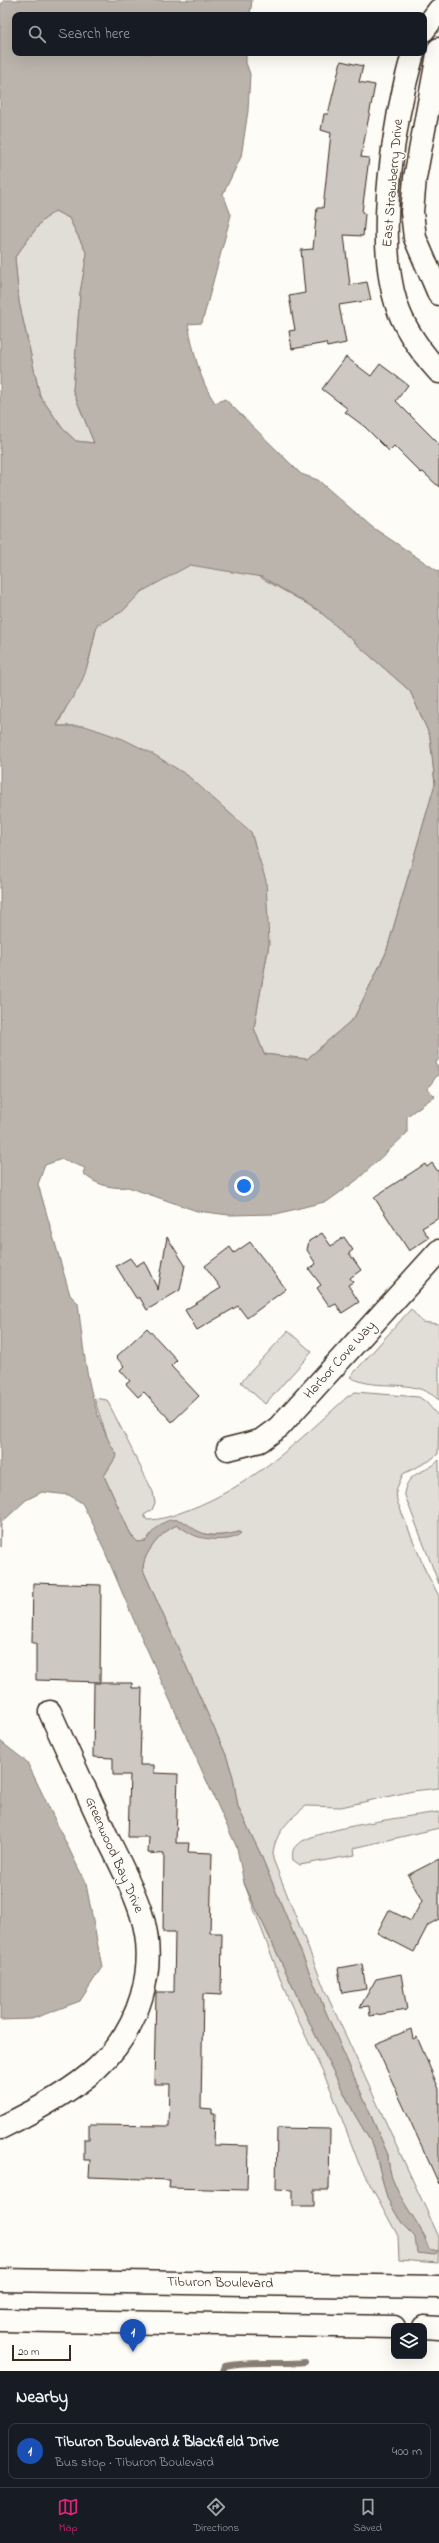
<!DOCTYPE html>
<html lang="en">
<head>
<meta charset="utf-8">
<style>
	:root { --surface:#171b24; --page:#242831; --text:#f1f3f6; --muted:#9ea1a6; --line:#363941; --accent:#db2777 }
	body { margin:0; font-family:"Indie Flower",sans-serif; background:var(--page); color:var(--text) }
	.controls { position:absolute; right:12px; bottom:12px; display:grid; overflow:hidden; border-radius:8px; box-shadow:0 4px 16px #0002 }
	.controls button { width:36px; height:36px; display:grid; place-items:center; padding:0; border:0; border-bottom:1px solid var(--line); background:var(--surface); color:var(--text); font:20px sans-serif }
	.scale { position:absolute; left:12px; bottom:10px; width:59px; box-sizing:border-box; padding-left:4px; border:2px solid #3b2a1e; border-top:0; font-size:11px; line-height:14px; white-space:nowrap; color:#3b2a1e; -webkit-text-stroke:3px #fdfcf7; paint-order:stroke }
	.you { position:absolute; left:244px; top:1186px; width:14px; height:14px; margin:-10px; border:3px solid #fff; border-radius:50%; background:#1a73e8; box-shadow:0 0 0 6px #1a73e833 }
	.badge { display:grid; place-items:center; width:26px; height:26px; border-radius:50%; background:var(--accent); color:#fff; font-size:13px; font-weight:700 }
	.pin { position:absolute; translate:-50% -33px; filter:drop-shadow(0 1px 2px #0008) }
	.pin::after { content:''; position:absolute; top:21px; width:14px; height:12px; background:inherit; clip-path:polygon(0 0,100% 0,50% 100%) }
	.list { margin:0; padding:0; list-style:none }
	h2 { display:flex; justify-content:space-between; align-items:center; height:52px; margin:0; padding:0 16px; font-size:17px }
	h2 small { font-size:13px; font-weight:400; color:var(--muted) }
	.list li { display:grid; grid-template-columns:26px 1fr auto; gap:12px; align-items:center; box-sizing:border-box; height:56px; margin:0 8px 8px; padding:0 8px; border:1px solid var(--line); border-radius:8px }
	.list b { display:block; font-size:15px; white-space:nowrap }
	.list p { margin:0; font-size:13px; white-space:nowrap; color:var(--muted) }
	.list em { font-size:13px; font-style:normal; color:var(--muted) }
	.icon { flex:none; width:22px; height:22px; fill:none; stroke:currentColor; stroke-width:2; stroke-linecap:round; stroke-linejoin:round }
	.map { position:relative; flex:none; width:439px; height:2371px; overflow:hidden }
	.search { position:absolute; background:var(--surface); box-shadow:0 4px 16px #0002; left:12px; right:12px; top:12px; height:44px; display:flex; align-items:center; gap:10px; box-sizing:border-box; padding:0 14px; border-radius:8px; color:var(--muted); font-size:15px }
	.sheet { height:116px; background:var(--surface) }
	nav { display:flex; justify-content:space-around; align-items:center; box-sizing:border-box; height:56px; border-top:1px solid var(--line); background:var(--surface); font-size:11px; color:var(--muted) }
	nav a { display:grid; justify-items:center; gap:2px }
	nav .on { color:var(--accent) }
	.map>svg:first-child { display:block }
</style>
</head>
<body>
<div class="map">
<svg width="439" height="2371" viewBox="0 0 439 2371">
	<rect width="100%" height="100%" fill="#fdfcf7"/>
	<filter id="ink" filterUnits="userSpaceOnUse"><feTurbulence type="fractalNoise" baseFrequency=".025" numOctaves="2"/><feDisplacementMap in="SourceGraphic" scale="8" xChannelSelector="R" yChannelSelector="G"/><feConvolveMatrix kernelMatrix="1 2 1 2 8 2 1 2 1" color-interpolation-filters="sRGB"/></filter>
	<g filter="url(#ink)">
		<!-- green -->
		<g fill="#e1ded7" stroke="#8e847a">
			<path d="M55,211L69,218L87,254L80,293L73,391L94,443L76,441L63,429L40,396L19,302L15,257L41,222Z"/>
			<path d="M185,535L318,610L410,691L430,736L435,784L386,953L354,1018L307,1059L264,1054L254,1028L269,944L85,726H57L89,661L97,625L123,611Z"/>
			<path d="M411,1309L422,1322L439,1324V1400C410,1375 379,1393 350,1377Z"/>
			<path d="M288,1331L312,1352L265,1404L241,1382Z"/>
			<path d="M355,1392L419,1397L426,1402L439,1417L438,1454L429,1461L403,1474L396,1490L397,1501L426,1572L439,1596V1788L413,1791L341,1807L306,1806C288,1820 272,1836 273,1859L326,1993L439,2237L438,2263L399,2260L398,2236L359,2164L331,2090L287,1996L244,1883L322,2049L355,2115L374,2147L387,2198L402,2224L415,2237L418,2247L426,2238C410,2211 389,2188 388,2155L325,2010L260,1853L238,1807L233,1777L226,1755L143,1570C142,1554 162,1531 177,1525L186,1530L227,1539L239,1532C227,1535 213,1537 201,1533C190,1529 185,1521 172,1520L146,1541L138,1542L131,1535L104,1476L117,1455L109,1443L94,1398L107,1400L153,1492L155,1503L152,1510L144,1515L147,1520C162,1520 174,1515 188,1510C251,1486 298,1442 347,1397Z"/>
			<path d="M439,1460V1584L404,1493C409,1469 425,1475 439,1460Z"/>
			<path d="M439,1812V1828L354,1848L355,1855L300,1865L293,1860C292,1854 292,1848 298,1844C318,1828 411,1816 439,1812Z"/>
		</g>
		<!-- water -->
		<g fill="#bbb4ad" stroke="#887d74" fill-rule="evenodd">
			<path d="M4,0H252L250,15H15V53H246V63L250,74L248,111L241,157L223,194L231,215L202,323L188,324C194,353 199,379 215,403L225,399L301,474L318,480L372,527L439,572V1058L436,1063L439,1073L427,1089L435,1096L407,1116V1133L357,1180L328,1201L276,1214L229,1215L197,1211L128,1187C112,1189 95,1185 83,1173L85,1168L62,1159L45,1165L38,1184L70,1295L78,1303C84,1354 88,1410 117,1455L104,1476L131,1535L138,1542L146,1541C154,1528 168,1514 184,1522C190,1525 194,1530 200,1532C211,1538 227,1535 239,1532L241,1533C234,1542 209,1540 199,1537C191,1535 184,1529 177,1525C162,1531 142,1554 143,1570L226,1755L233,1777L238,1807L260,1853L325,2010L388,2155C389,2194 418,2214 429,2249L438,2251L435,2255L417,2253L415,2237L402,2224L387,2198L374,2147L355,2115L322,2049L244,1883L237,1848L136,1625L94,1526L82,1503L69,1495L42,1492L26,1500L1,1523L0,1547V6ZM55,211L69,218L87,254L80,293L73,391L94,443L76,441L63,429L40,396L19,302L15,257L41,222ZM190,565L262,577L318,610L410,691L430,736L435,784L386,953L354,1018L307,1059L264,1054L254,1028L269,944L266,881L251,832L187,775L153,754L123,739L85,726H57C62,711 73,699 80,685C89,666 92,646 97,625L123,611L141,592Z"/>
			<path d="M0,1741L27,1762L86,1884L102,1967L80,2001L32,2019L0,2020Z"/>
		</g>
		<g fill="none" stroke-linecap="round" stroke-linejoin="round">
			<!-- stream -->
			<path stroke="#887d74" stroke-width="6" d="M223,2371L225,2366C251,2360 278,2365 305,2362"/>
		</g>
		<!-- building -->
		<g fill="#cdc8c2" stroke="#3b2a1e">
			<path d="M341,61L363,66L359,82L375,85L361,157L369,158L362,212L365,214L363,236L344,235L350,285L367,282L371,300L339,305L346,343L327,347L326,343L292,349L289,331L295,330L289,296L305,293L301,250L313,249L317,208H323L331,133L321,130L324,114H328Z"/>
			<path d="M346,357L371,376L380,364L408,385L396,401L439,444V487L423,472L421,473L394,446L389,451L365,427L345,412L348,409L322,389Z"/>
			<path d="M432,1163L439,1173V1218L422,1228L429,1238L409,1251L374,1197L425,1164L427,1167Z"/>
			<path d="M322,1233L331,1246L344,1237L353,1250L349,1253L361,1270L350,1278L353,1282L348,1285L359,1302L342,1313L336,1304L330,1307L317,1288L321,1285L309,1269L316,1264L307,1250L309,1241Z"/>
			<path d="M167,1237L185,1265L180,1290L147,1310L140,1298H136L116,1266L130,1258L136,1266L144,1261L158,1290Z"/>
			<path d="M250,1242L286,1289L247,1318L238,1306L197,1330L185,1310L221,1288L205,1266L230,1247L234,1253Z"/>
			<path d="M147,1328L177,1360L171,1366L199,1396L172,1422L144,1392L138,1397L126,1384L130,1381L120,1370L124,1366L116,1357Z"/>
			<path d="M33,1583L101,1585L100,1682L36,1680V1643H32Z"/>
			<path d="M94,1683H132V1688H142L140,1765H154V1773L178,1774L176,1843H189L188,1852L212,1853L210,1933H222L221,1995L203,1994L201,2108L212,2109V2113H215L214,2145L248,2146L247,2190L169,2188L170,2180L89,2177L90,2160H84V2139H89V2125L169,2126L170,2084H154L156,1992H174L175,1932H163L164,1854L148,1853L149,1837H128L130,1775H113V1758L93,1757Z"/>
			<path d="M439,1859V1919L428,1925L414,1952L377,1933L389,1910L411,1921L422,1901L408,1875Z"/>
			<path d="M362,1964L366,1989L342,1993L338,1968Z"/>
			<path d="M401,1974L407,2010L370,2016L369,2006L360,2007L376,1979Z"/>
			<path d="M411,2029L413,2039L417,2037L439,2089V2184L375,2044Z"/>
			<path d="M277,2128L330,2129L329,2190H314V2206H293V2190L276,2189Z"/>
		</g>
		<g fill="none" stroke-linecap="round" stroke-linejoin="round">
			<!-- minor casing -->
			<g stroke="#3b2a1e" stroke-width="25">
				<g id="minor">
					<path d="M228,1449L260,1441L279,1427L439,1251"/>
					<path d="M0,2128C31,2113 72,2091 97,2068C139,2029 159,1968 141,1913C133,1888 120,1863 108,1839C89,1797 69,1755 50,1712"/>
				</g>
			</g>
			<!-- tertiary casing -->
			<g stroke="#3b2a1e" stroke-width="25">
				<g id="tertiary">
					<path d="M424,30L439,10"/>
					<path d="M439,49L415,178L412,212L415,238L439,294"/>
					<path d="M413,53C394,120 375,236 396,303C404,329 421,352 439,372"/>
				</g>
			</g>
			<!-- secondary casing -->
			<g stroke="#3b2a1e" stroke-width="25">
				<g id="secondary">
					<path d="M0,2280L439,2287"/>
					<path d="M0,2320L394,2327"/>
					<path d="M424,2327L439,2328"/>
				</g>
			</g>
			<!-- minor -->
			<use href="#minor" stroke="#fdfcf7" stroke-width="22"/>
			<!-- tertiary -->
			<use href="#tertiary" stroke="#fdfcf7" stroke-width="22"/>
			<!-- secondary -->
			<use href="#secondary" stroke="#fdfcf7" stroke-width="22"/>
		</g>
	</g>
	<g text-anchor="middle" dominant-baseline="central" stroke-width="3" stroke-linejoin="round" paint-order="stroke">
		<!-- street labels -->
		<g font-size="14" fill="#3b2a1e" stroke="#fdfcf7">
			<text transform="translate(393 183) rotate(-85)">East Strawberry Drive</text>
			<text transform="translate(340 1360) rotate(-48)">Harbor Cove Way</text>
			<text transform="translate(114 1855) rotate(66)">Greenwood Bay Drive</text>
			<text transform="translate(220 2283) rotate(1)">Tiburon Boulevard</text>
		</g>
	</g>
</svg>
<div class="controls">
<button><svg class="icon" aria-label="layers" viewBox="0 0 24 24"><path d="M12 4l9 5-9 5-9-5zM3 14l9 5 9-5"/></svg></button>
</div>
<div class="scale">20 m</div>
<div class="you"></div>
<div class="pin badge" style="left:133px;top:2352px;background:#1a4fb4">1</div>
<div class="search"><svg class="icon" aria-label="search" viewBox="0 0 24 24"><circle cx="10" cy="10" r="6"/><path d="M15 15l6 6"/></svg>Search here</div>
</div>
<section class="sheet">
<h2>Nearby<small></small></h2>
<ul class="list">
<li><span class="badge" style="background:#1a4fb4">1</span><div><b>Tiburon Boulevard &amp; Blackfield Drive</b><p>Bus stop · Tiburon Boulevard</p></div><em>400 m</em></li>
</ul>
</section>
<nav>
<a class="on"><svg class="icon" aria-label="map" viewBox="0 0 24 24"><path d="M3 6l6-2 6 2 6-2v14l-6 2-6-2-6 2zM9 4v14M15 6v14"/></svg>Map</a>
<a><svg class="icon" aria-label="directions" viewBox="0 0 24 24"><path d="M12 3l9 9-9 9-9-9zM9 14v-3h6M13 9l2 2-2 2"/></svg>Directions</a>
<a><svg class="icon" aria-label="saved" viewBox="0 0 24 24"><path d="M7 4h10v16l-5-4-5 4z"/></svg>Saved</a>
</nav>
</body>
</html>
